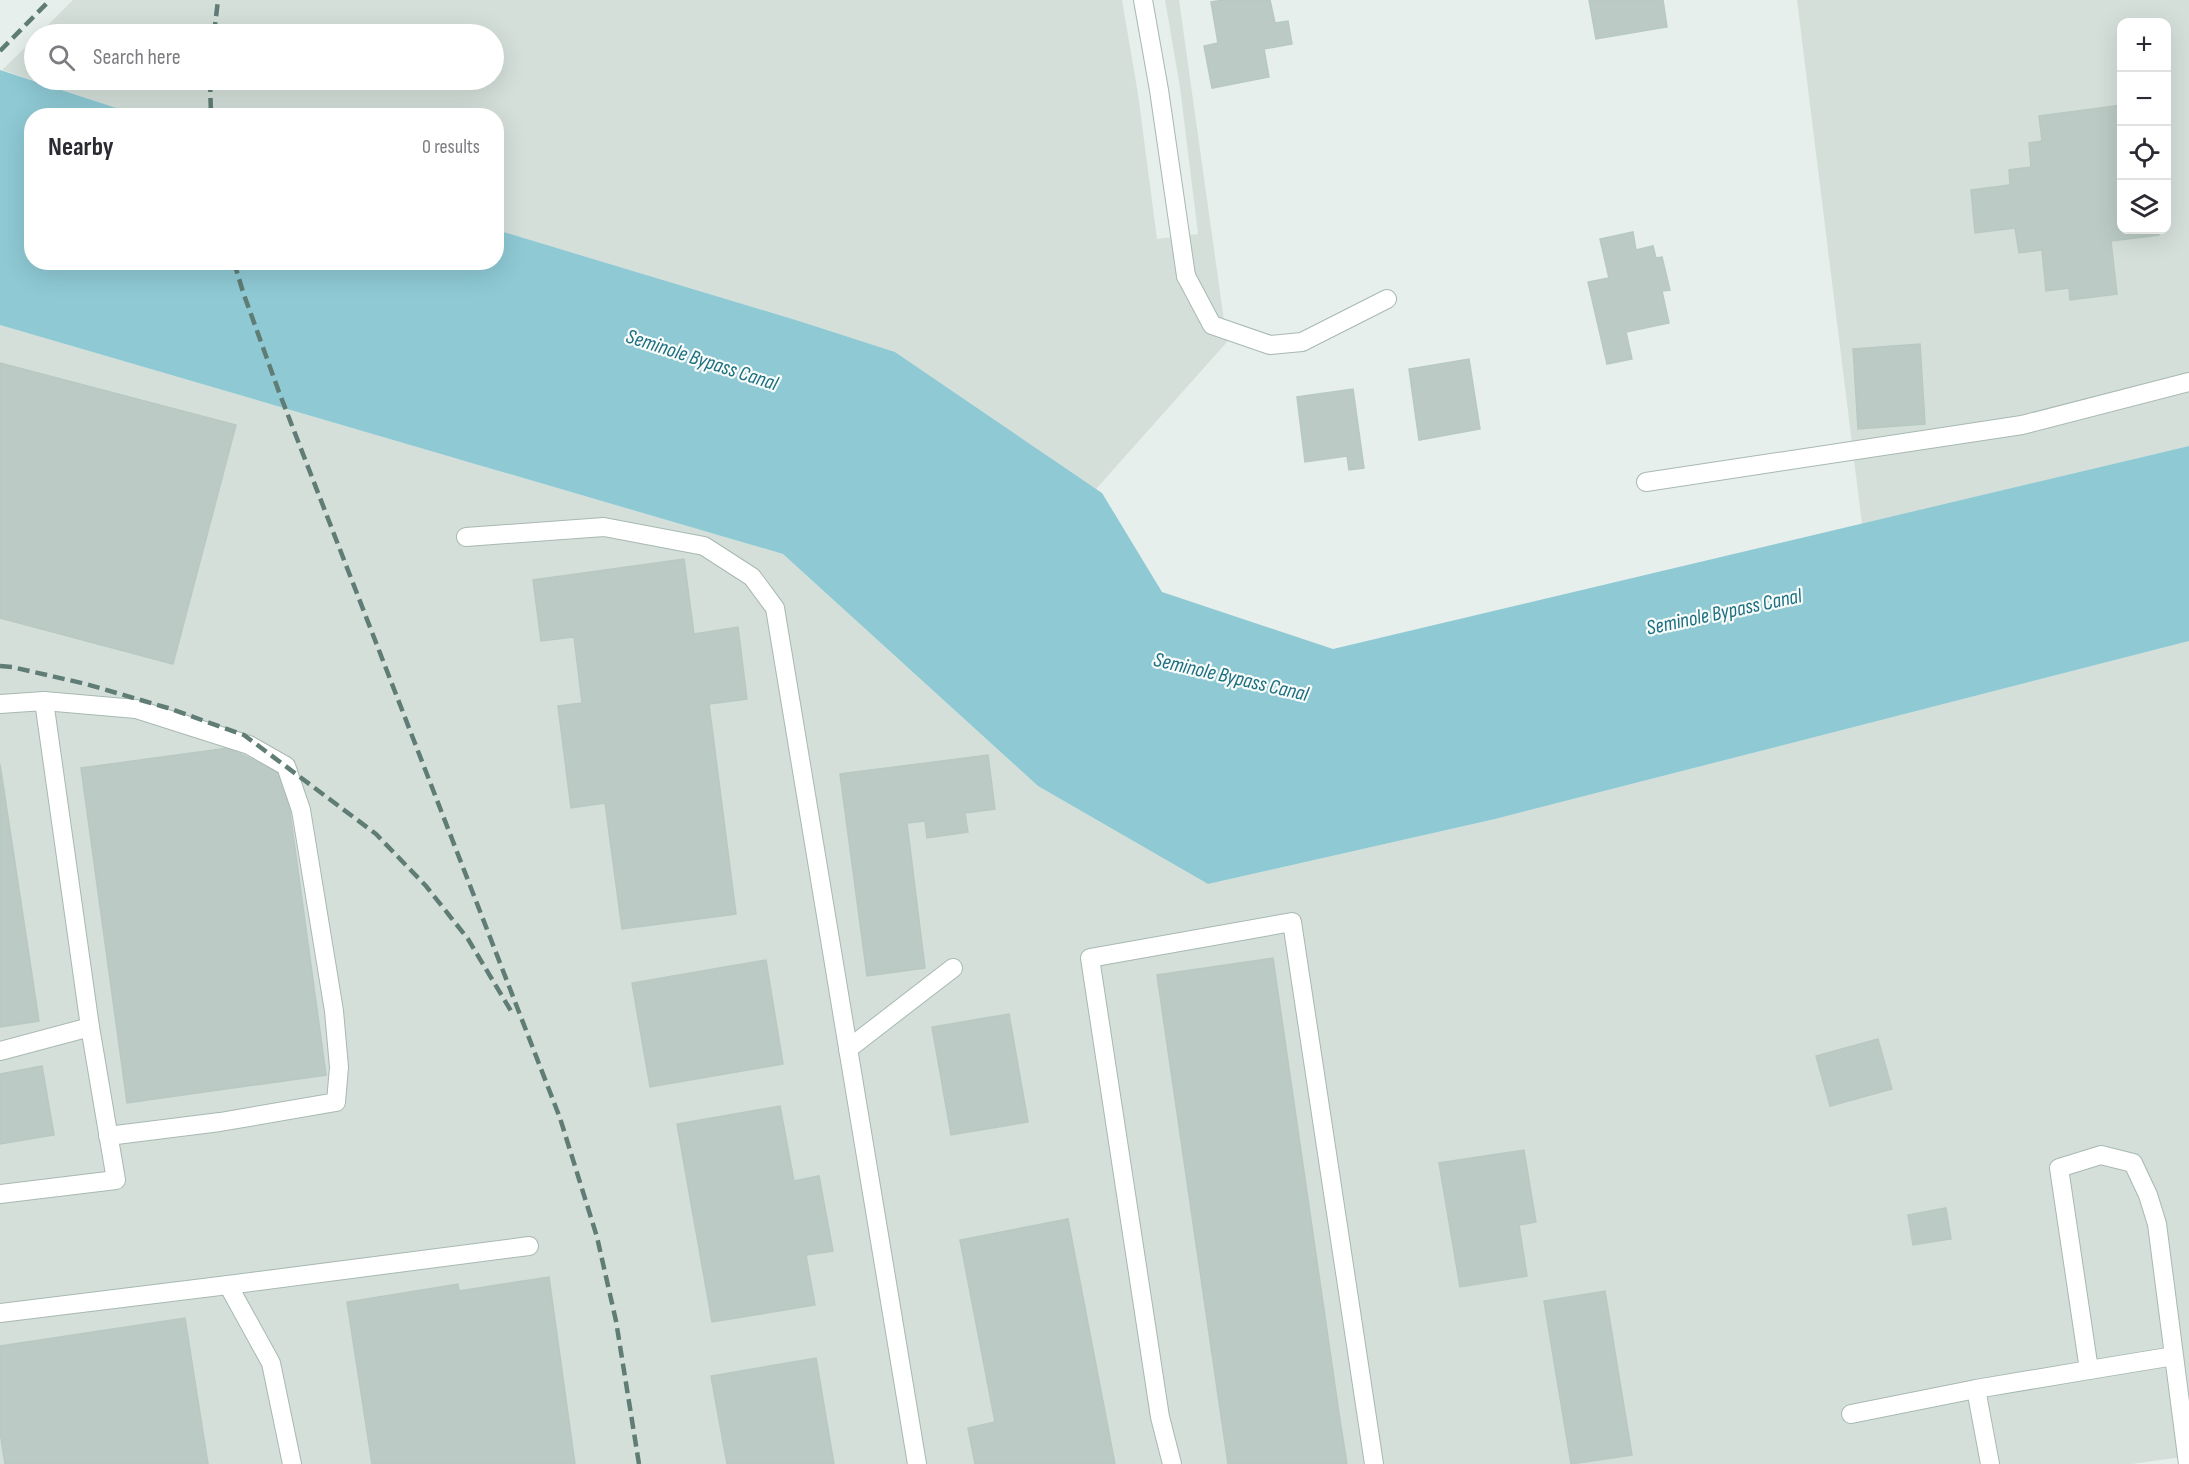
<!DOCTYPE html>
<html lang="en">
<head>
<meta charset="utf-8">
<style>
	:root { --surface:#fff; --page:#f7f7f7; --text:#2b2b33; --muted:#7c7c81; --line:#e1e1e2 }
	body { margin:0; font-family:"Sofia Sans Condensed",sans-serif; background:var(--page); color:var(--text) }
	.controls { position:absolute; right:18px; top:18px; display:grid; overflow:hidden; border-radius:12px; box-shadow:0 6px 24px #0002 }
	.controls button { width:54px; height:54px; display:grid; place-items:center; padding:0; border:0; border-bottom:2px solid var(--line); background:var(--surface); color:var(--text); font:30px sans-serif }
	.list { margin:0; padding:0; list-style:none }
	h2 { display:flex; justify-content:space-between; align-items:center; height:78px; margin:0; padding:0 24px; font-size:26px }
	h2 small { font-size:20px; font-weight:400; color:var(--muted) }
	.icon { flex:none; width:33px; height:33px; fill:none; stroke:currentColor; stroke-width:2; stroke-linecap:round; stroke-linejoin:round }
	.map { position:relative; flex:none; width:2189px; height:1464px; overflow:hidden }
	.search { position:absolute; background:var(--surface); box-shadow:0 6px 24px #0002; left:24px; top:24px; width:480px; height:66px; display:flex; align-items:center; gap:15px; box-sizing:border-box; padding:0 21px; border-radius:33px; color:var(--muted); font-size:22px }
	.panel { position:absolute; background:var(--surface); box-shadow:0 6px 24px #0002; left:24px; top:108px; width:480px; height:162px; border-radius:24px }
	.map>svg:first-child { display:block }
</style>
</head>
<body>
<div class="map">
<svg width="2189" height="1464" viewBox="0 0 2189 1464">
	<rect width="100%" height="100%" fill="#e6efeb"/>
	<!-- built -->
	<g fill="#d4dfda" fill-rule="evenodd">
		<path d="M73,0H1122L1138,94L1157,239L1198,234L1180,87L1165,0H1179L1227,342L1096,489L895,352L799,321L497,230L496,116L138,115L2,70L34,39V80H494V34H39Z"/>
		<path d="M1797,0H2189V446L1862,524ZM2122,22H2166V230H2122Z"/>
		<path d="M0,325L783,554L1038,786L1208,884L1495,819L2189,641V1456L2132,1464H0Z"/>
	</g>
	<!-- water -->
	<path fill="#8ec9d4" d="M0,70L138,115L32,116V262H496L497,230L799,321L895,352L1102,493L1162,592L1333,649L2189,446V641L1495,819L1208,884L1038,786L783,554L0,325Z"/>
	<!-- building -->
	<g fill="#bbcac4" stroke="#b8c9c2" stroke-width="1.5">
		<path d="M1224,0H1270L1275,23L1288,21L1292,44L1264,49L1269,77L1212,88L1204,46L1218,43L1211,2Z"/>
		<path d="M1589,0H1663L1667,27L1596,39Z"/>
		<path d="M2122,105V230H2159V235L2111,241L2117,294L2070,300L2069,288L2046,291L2042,250L2019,253L2015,228L1975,233L1971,190L2010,185L2009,170L2031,167L2029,143L2042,141L2039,116Z"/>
		<path d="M1633,232L1636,250L1653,246L1656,258L1662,257L1670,290L1662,291L1669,323L1626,332L1632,359L1607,364L1588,282L1609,278L1600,239Z"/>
		<path d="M1920,344L1925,424L1858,429L1853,349Z"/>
		<path d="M1469,359L1480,429L1419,440L1409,369Z"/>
		<path d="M0,363L236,425L173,664L0,618Z"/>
		<path d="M1353,389L1364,468L1349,470L1347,456L1305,462L1297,397Z"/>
		<path d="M684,559L694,634L738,627L747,699L709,704L736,914L622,929L605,803L571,808L558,706L582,703L574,637L541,641L533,580Z"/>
		<path d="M228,748L285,775L326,1075L127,1103L81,768Z"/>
		<path d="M988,755L995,809L965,813L968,832L927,838L925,821L907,823L925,968L867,976L840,774Z"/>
		<path d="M0,764L39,1021L0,1027Z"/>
		<path d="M1273,958L1340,1420L1347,1464H1228L1157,975Z"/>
		<path d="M766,960L783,1064L650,1087L632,983Z"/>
		<path d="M1009,1014L1028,1122L951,1135L932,1027Z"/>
		<path d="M1878,1039L1892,1089L1830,1106L1816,1056Z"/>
		<path d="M42,1066L54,1135L0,1144V1074Z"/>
		<path d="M780,1106L794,1181L819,1176L833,1251L806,1255L815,1305L712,1322L677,1124Z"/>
		<path d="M1524,1150L1536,1222L1519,1225L1527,1276L1460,1287L1439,1163Z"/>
		<path d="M1946,1208L1951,1239L1913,1245L1908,1215Z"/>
		<path d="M1068,1219L1115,1464H975L968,1428L995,1422L960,1240Z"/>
		<path d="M549,1277L575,1464H372L347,1302L458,1284L459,1291Z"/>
		<path d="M1605,1291L1632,1455L1571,1464L1544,1301Z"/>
		<path d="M185,1318L208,1464H5L0,1432V1346Z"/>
		<path d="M816,1358L834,1464H727L711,1376Z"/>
	</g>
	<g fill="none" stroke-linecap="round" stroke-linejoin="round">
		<!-- service casing -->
		<g stroke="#a8b8b2" stroke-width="20">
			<g id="service">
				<path d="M1186,276L1212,325L1270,345L1302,342L1387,299"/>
				<path d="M1646,482L2022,425L2189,382"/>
				<path d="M466,537L604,527L704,546L752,577L775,608L917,1464"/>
				<path d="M44,701L136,709L249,745L286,766L301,810L334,1011L339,1067L336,1102L220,1122L108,1136"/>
				<path d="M0,704L44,701L90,1027L116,1180L0,1194"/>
				<path d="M848,1049L953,968"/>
				<path d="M0,1051L90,1027"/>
				<path d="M228,1285L529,1246"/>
				<path d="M0,1313L228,1285L271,1363L292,1464"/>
				<path d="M2174,1356L2089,1370L2059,1168L2101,1155L2133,1163L2148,1195L2157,1224L2188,1464"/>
				<path d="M1851,1414L1976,1389"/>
				<path d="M1172,1464L1160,1417L1090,958L1292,922L1374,1464"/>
				<path d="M1990,1464L1976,1389L2089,1370"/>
			</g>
		</g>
		<!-- minor casing -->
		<g stroke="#a8b8b2" stroke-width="20">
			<path id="minor" d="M1143,0L1159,90L1186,276"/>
		</g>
		<!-- service -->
		<use href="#service" stroke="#fff" stroke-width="18"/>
		<!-- minor -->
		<use href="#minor" stroke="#fff" stroke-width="18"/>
		<!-- rail -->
		<g stroke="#5f7d75" stroke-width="4.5" stroke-dasharray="12 6" stroke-linecap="butt">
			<path d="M214,34L218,0"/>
			<path d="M0,51L50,0"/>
			<path d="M210,80L211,116"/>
			<path d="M234,262L243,292L279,392L560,1118L597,1237L616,1321L639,1464"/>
			<path d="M0,666L12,667L86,684L168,708L244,735L376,834L426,886L468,939L511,1011"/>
		</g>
	</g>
	<g text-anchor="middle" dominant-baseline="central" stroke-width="4.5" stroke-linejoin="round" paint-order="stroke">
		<!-- water labels -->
		<g font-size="21" font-style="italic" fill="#1c6f80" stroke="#f7fbf9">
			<text transform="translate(702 360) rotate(18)">Seminole Bypass Canal</text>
			<text transform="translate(1724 612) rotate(-12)">Seminole Bypass Canal</text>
			<text transform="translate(1231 677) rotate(13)">Seminole Bypass Canal</text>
		</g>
	</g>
</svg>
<div class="controls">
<button>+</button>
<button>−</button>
<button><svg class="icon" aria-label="locate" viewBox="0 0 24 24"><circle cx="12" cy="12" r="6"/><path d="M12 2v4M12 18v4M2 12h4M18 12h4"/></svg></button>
<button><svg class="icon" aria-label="layers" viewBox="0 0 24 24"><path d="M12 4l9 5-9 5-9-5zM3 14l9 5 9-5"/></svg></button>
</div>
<div class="search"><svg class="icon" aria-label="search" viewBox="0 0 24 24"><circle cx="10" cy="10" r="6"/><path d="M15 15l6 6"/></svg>Search here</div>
<section class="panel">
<h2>Nearby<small>0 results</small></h2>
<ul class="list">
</ul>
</section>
</div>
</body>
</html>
